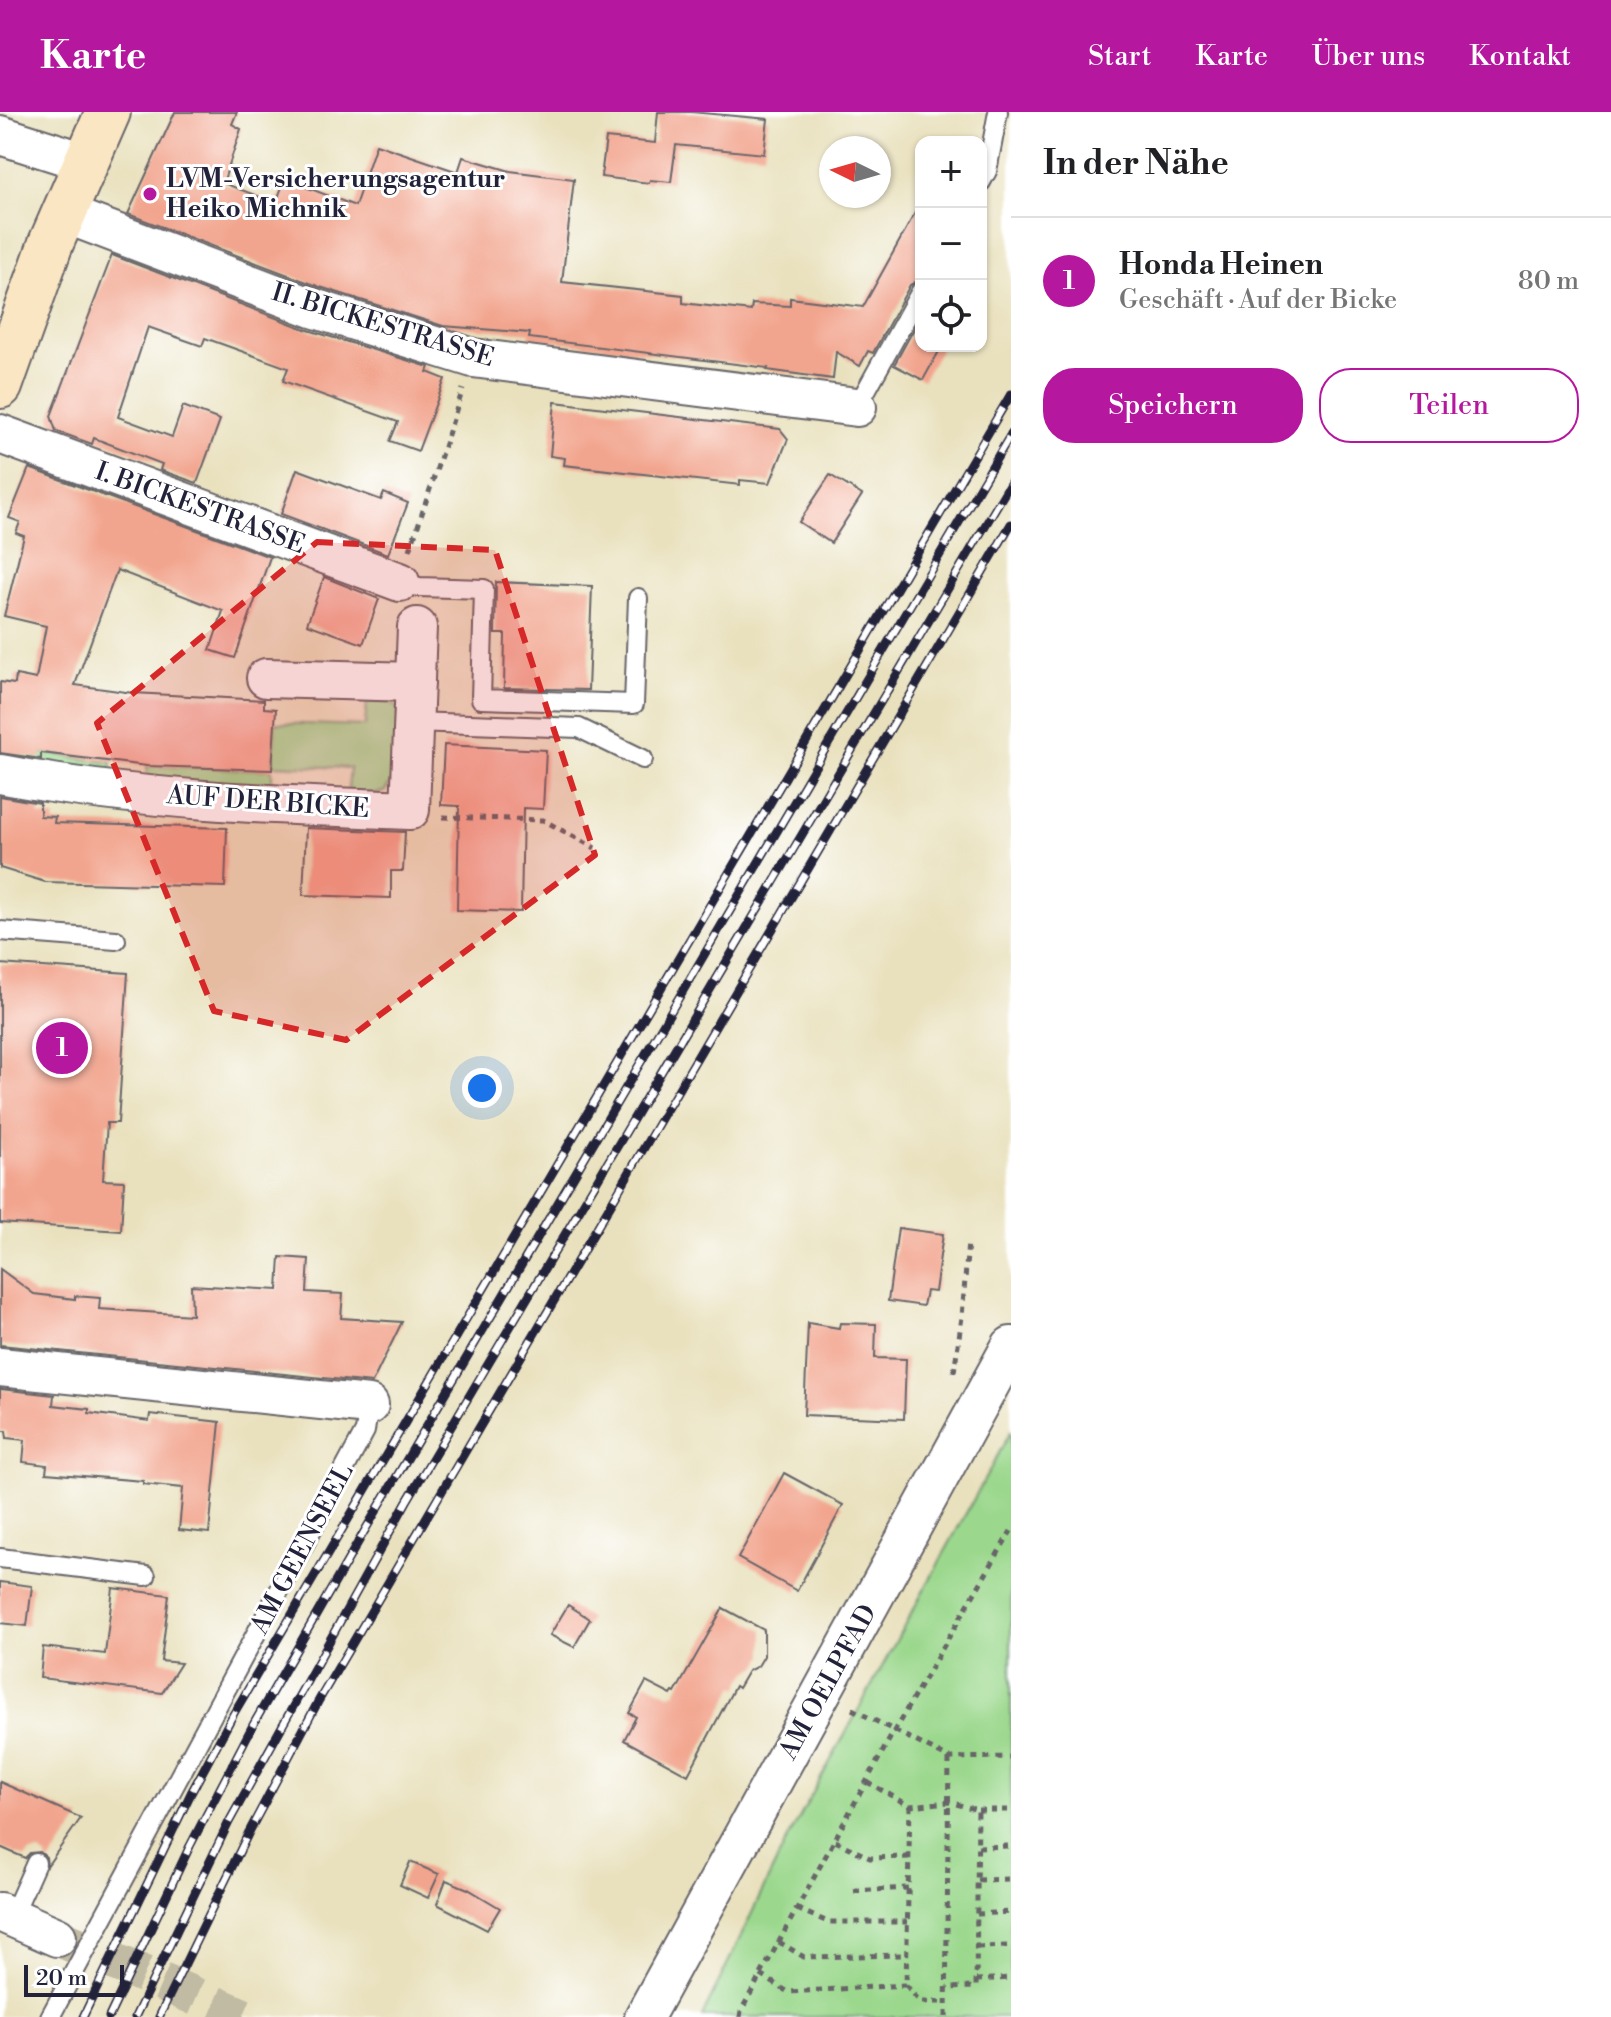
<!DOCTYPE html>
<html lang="de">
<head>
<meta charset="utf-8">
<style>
	:root { --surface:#fff; --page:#f2f2f2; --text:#202124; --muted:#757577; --line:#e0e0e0; --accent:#b5179e }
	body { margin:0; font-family:"Libre Bodoni",serif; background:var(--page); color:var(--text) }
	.controls { position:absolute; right:24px; top:24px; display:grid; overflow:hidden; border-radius:16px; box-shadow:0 2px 6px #0004 }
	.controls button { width:72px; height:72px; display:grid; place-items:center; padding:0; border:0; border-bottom:2px solid var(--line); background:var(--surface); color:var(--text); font:40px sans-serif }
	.compass { position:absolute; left:819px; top:24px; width:72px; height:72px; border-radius:50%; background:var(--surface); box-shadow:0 2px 6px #0004; rotate:275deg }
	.scale { position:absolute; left:24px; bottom:20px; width:100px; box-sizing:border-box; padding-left:8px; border:4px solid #22223b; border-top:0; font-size:22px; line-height:28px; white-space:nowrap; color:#22223b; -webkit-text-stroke:6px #fff; paint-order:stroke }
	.you { position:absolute; left:482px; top:976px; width:28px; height:28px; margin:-20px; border:6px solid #fff; border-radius:50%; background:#1a73e8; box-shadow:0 0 0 12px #1a73e833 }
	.badge { display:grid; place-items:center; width:52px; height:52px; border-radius:50%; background:var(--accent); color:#fff; font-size:26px; font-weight:700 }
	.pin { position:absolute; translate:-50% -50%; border:4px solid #fff; box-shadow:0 2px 8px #0006 }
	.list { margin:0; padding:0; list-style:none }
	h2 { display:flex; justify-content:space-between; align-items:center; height:104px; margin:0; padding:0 32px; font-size:34px }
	h2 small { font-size:26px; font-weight:400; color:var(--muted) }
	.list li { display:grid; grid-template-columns:52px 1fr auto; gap:24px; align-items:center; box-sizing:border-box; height:128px; padding:0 32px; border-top:2px solid var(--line) }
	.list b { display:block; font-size:30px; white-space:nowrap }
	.list p { margin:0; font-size:26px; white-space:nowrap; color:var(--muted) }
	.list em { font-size:26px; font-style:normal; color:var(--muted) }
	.actions { display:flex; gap:16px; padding:24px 32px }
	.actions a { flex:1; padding:18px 0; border:2px solid var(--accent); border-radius:32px; text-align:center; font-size:28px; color:var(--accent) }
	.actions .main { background:var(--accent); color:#fff }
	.icon { flex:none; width:44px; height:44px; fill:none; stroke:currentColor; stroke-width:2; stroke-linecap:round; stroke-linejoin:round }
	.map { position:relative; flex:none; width:1011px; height:1905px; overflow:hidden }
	header { display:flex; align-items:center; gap:48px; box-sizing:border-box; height:112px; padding:0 40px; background:var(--accent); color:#fff }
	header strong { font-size:38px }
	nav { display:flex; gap:44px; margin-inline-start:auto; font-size:28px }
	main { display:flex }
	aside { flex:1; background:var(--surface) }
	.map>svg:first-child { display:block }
</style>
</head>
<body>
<header>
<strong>Karte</strong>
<nav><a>Start</a><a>Karte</a><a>Über uns</a><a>Kontakt</a></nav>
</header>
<main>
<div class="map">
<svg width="1011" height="1905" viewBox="0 0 1011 1905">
	<rect width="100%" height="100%" fill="#fff"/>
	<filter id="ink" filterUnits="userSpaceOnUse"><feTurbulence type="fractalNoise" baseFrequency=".0125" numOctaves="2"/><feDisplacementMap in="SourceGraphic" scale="16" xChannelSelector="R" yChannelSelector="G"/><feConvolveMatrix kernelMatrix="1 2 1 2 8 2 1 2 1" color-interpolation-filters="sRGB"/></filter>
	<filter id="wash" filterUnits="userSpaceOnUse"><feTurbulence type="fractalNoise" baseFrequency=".006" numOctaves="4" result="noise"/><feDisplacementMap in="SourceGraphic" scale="32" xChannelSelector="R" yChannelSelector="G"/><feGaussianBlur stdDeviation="1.8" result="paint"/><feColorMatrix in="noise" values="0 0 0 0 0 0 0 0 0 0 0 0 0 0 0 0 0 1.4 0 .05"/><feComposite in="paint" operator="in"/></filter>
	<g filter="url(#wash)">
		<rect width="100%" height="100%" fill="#e9e1be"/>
		<!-- green -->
		<g fill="#9bd88d" stroke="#5e7d64" stroke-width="2">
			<path d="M367,589L390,590L399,597L394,668L384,680L347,686L350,656L273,653L275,611L365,614Z"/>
			<path d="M0,635L112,651L110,667L0,651Z"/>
			<path d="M147,654L272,658V677L147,670Z"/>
			<path d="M1011,1319V1905H702L785,1732Z"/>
		</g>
		<g id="blocks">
			<!-- building -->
			<g fill="#f2a58e">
				<path d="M175,0H237L232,12L241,17L223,71L276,91L285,67L355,94L376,32L458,60L463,45L510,59L574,67L562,170L683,183V191L751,199L752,192L790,194V186L863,195L921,90V167L910,173L873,241L868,239L860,254L836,240L833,267L767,258L768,256L529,226L530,221L443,214L320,175L128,102Z"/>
				<path d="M658,0H691L768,7L764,42L676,33L671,70L650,68L649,71L601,65L606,26L655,31Z"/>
				<path d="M112,143L305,217L429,255L427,260L445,267L418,339L390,329L398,310L283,269L288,256L205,226L202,234L148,215L118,305L172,325L183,294L220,308L197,371L160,358L162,352L94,326L92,332L56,319L51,304Z"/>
				<path d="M921,204V234H942L923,268L894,253Z"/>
				<path d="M555,290L780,317L788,327L770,371L740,368V373L564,353L565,346L550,344Z"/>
				<path d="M29,356L270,445L235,546L210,538L223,499L117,458L75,573L133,581L264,588V596L276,597L272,658L147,654L41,641V647L0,641V570L15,572L16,563L36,567L46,514L4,504L24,424L16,421L20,410L9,406Z"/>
				<path d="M297,357L381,388L384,381L408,391L388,442L281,402Z"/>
				<path d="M830,363L862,383L831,431L799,410Z"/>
				<path d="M324,465L379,487L363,532L307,512Z"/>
				<path d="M496,470L592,474L588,578L504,576L505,522H495Z"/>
				<path d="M444,633L546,638L543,697L523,696L521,800L457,798L459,694L441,693Z"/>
				<path d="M0,684L40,691V704L55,705L54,711L227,716L225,775L45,770L0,756Z"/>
				<path d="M306,716L405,720L403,759H391V786L303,783Z"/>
				<path d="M0,852L128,861L118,1011H107L103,1068L124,1069L121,1119L0,1111Z"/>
				<path d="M898,1116L943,1122L935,1180L926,1179L923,1194L888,1189Z"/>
				<path d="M280,1145L309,1147L307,1180L343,1182L341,1206L402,1210L372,1271L0,1233V1157L34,1182L75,1187V1184L100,1186L99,1197L192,1203L191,1173L278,1178Z"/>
				<path d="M808,1211L839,1216L840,1211L876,1212L875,1246L906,1247L904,1307L804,1303Z"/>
				<path d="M0,1277L54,1283L53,1293L89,1297V1301L149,1309L150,1302L220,1310L209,1421L179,1418L183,1376L143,1372V1369L46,1361L47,1353L23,1350L25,1328L7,1326L6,1319H0Z"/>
				<path d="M784,1361L843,1393L797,1479L738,1446Z"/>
				<path d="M0,1470L32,1474L27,1514L0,1511Z"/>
				<path d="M113,1476L169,1483L161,1549L181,1551L162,1581L40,1566L43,1535L105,1542Z"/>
				<path d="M568,1493L590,1507L574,1535L550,1523Z"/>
				<path d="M723,1496L764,1518V1544L758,1554L748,1559L738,1576L735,1574L688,1663L624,1628L636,1605L629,1601L646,1570L671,1583L673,1580L675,1581Z"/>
				<path d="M0,1670L81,1706L47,1754L46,1745L40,1740L30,1741L25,1746L0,1735Z"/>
				<path d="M410,1750L439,1762L428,1786L400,1773Z"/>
				<path d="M446,1768L468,1777L500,1796L487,1818L437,1792Z"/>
			</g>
		</g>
	</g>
	<g filter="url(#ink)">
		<use href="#blocks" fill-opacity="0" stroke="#686569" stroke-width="2"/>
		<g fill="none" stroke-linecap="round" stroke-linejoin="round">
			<!-- street-tunnel -->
			<path stroke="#c1bba4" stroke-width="38" stroke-dasharray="38 19" stroke-linecap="butt" d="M57,1825L243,1905"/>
			<!-- lane casing -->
			<g stroke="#686569" stroke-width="22">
				<g id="lane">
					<path d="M981,70L987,59L998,0"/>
					<path d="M857,295L921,179"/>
					<path d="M400,470L419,475L484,477L481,587L634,592L638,486"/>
					<path d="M413,610L579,616L643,647"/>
					<path d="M0,819L116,828"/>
					<path d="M0,1446L146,1464"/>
					<path d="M12,1805L36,1751"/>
					<path d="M50,1905L365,1319L369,1293"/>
				</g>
			</g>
			<!-- street casing -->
			<g stroke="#686569" stroke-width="42">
				<g id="street">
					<path d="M0,23L85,50"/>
					<path d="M63,101L313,196L473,246L857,295"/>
					<path d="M0,322L400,470"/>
					<path d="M266,566L415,570"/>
					<path d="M0,662C135,688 273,693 410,698L417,515"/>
					<path d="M0,1255L369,1293"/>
					<path d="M0,1800L57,1825"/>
					<path d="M644,1905L1011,1234"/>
				</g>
			</g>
			<!-- secondary casing -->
			<g stroke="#686569" stroke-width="48">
				<path id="secondary" d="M0,274L51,131L108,0"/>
			</g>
			<!-- path -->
			<g stroke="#686569" stroke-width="5" stroke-dasharray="6 6" stroke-linecap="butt">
				<path d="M410,438L463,277"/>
				<path d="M443,705L543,708L595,736"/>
				<path d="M954,1260L962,1205L968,1130"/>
				<path d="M852,1597L949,1646L1011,1645"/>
				<path d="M867,1670L910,1694L949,1690L978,1698L976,1875L946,1876"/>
				<path d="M978,1698H1011"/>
				<path d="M835,1729L870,1746L909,1745"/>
				<path d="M978,1735L1011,1734"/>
				<path d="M978,1768L1011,1767"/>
				<path d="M854,1779L908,1776"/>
				<path d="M797,1797L828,1810H907"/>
				<path d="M977,1802L1011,1800"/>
				<path d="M779,1830L804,1845L907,1843"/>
				<path d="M977,1835L1011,1834"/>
				<path d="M761,1863L788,1880L906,1873L910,1694"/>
				<path d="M976,1868L1011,1866"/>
				<path d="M906,1873L920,1890H947"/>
				<path d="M740,1905L741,1899L894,1619L1011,1419"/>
				<path d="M946,1905L949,1646"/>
			</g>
			<!-- lane -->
			<use href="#lane" stroke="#fff" stroke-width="18"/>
			<!-- street -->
			<use href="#street" stroke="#fff" stroke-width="38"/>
			<!-- secondary -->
			<use href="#secondary" stroke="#fbe6c3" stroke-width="44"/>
			<!-- rail casing -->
			<g stroke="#22223b" stroke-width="9">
				<g id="rail">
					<path d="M83,1905L191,1681L234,1601L1011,282"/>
					<path d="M109,1905L190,1734L253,1613L364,1420L1011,322"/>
					<path d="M135,1905L229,1710L407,1389L1011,370"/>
					<path d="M159,1905L249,1720L319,1588L1011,412"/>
				</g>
			</g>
			<!-- rail -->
			<use href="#rail" stroke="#fff" stroke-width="6" stroke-dasharray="18" stroke-linecap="butt"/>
		</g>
	</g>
	<!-- marked area -->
	<path fill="#d62828" fill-opacity="0.2" stroke="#d62828" stroke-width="6" stroke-dasharray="16 10" stroke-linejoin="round" d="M317,430L495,438L595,743L346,928L214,899L97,611Z"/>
	<!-- markers -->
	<circle fill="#b5179e" stroke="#fff" stroke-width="3" cx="150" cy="82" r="8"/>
	<g text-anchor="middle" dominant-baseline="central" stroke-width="6" stroke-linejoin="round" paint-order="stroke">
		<!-- poi labels -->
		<g font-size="26" font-weight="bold" fill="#22223b" stroke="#fff" text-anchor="start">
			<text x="166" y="67">LVM-Versicherungsagentur<tspan x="166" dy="30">Heiko Michnik</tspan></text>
		</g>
		<!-- street labels -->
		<g font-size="26" fill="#22223b" stroke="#fff">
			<text transform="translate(383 213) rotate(17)">II. BICKESTRASSE</text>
			<text transform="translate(200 396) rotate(20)">I. BICKESTRASSE</text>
			<text transform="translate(268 690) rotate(4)">AUF DER BICKE</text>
			<text transform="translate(302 1437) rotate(-62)">AM GEENSEEL</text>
			<text transform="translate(828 1570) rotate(-61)">AM OELPFAD</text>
		</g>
	</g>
</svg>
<div class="controls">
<button>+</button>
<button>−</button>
<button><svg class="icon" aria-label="locate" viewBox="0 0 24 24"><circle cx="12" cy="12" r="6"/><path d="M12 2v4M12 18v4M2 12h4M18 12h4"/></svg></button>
</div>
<svg class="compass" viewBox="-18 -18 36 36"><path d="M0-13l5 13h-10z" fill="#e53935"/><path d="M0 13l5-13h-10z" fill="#757577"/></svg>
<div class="scale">20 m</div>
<div class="you"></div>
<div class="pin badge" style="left:62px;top:936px">1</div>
</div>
<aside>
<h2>In der Nähe<small></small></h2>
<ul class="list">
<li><span class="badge">1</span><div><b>Honda Heinen</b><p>Geschäft · Auf der Bicke</p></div><em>80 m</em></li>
</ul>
<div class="actions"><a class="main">Speichern</a><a>Teilen</a></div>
</aside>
</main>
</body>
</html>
